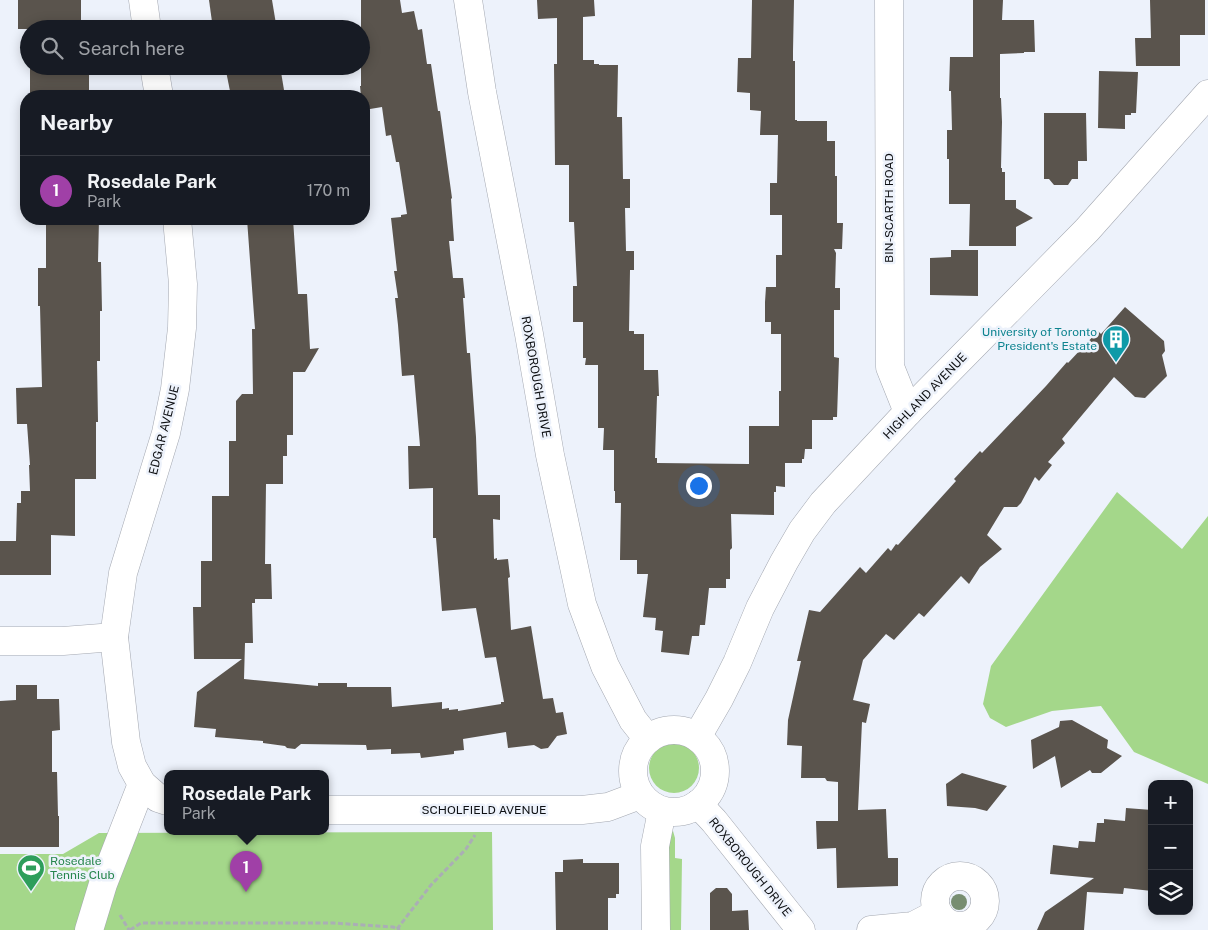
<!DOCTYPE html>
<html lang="en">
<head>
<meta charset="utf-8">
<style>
	:root { --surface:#171b24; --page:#242831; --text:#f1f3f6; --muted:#9ea1a6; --line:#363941; --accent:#a040a7 }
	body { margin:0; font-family:"Public Sans",sans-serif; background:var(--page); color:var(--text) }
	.controls { position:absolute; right:15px; bottom:15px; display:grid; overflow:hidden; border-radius:10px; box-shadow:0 2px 12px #0003 }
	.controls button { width:45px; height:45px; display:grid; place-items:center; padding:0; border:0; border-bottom:1px solid var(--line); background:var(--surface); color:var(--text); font:25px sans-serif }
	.you { position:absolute; left:698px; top:485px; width:18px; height:18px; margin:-12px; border:4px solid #fff; border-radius:50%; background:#1a73e8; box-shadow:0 0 0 8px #1a73e833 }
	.badge { display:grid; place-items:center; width:32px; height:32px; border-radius:50%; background:var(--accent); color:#fff; font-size:16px; font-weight:700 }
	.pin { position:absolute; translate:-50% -41px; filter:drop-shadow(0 1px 2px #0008) }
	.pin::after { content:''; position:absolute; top:26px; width:18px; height:15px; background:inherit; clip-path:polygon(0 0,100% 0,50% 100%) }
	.popup { position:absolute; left:164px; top:770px; width:165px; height:65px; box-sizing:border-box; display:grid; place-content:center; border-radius:10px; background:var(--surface); filter:drop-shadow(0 1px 4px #0005); font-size:16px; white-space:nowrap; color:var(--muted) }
	.popup b { font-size:19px; color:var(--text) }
	.popup::after { content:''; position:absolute; left:50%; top:100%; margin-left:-10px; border:10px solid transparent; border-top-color:var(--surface) }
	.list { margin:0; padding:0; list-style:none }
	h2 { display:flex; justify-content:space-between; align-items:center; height:65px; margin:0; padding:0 20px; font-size:21px }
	h2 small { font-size:16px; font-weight:400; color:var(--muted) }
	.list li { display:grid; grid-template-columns:32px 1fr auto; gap:15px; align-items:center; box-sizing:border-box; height:70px; padding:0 20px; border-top:1px solid var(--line) }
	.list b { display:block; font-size:19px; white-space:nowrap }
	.list p { margin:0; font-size:16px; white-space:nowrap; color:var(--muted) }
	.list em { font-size:16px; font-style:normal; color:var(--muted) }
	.icon { flex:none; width:28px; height:28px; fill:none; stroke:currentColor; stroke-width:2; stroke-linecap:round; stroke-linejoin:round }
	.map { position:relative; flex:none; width:1208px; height:930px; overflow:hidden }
	.search { position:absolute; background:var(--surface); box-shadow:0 2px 12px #0003; left:20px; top:20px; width:350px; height:55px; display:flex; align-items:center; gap:12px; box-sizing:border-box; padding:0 18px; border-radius:28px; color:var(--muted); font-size:19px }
	.panel { position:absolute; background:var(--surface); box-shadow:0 2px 12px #0003; left:20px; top:90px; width:350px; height:135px; border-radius:20px }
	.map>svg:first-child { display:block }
</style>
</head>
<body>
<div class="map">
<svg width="1208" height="930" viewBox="0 0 1208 930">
	<rect width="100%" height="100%" fill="#edf2fb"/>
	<!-- green -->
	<g fill="#a4d78a">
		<path d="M1117,492L1182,549L1208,516V784L1134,752L1101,706L1052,711L1006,727L990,718L983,704L991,666Z"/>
		<circle cx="674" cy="768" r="25"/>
		<path d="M673,831L675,838V858L682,859L681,930H665L666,836Z"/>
		<path d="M492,832L493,930H0V854H63L99,833Z"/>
	</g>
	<!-- building -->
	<g fill="#5a544d">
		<rect x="18" y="0" width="63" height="29"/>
		<path d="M209,0H272L276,24L249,29H213Z"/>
		<path d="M361,0H400L402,13L414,11L418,30L422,29L427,64H431L438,111H440L452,198L451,199L454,241H449L453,278H463L465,298H463L467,353H470L476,437L478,495H500V520L493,519L494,559L497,558V560L508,559L510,577L508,578L511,630L531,626L543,699L553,698L556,713L563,712L567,734L557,736L548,748L541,749L534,745L508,748L506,732L463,739L464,750L454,751V754L421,758L420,753L391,754V749L367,750L366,745L301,744L295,749L287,748L285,746L263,743V741L215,737L216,729L194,727L197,692L242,659H194L193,607H201V561H212V496H229V441H236V401L242,394H253L252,329H255L247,219H293L298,294H307L310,349L319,348L305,372H293V435H287V456H283V484H266L265,564H271L272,599H255V603H252L253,643H245L244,679L318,686V683H347V687H391L392,707L442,702V709L449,708V710L458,709V711L501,704V702H504L496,657L485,658L476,608L442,611L436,538H433V488L409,489L408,446H420L414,375L402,376L398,325L395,298H398L394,271H397L391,218L401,217V215L407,214L399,162H396L391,135L386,136L382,107L364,110V96H361L360,86H361Z"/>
		<path d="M537,0H594L595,16L583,17V60H594V64H599V65H618L617,117H622L623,179H630V208H625L626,251H634V270H630L629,331H634V334H644V370H658L659,396H657L655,458H657V463L749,464V426H779V391H781V334H771V322H765V302L766,287H776V255H782V215H770V183H777L778,135H760L761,111L750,110V93L737,92L738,58H751L752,0H794L793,51V61H795V120H797V121H827V141H835V176H837V223H843L842,249H834L836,253L835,288H840V310H834V357L839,358L837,417H833V420H812V449H805L804,459H802V463H785V487L776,486V492H774V515L731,514L732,548L730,550V579H726V588H709L705,625H700L699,636H692L689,655L661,652L663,631L655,630L656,618L643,617L648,574H637V560H620L621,503H615V491H614V450H603L604,428H598V365H585L586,358H583V322H573V286H577L574,222H569V165H555L554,64H557V18L538,19Z"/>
		<path d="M973,0H1003L1002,20H1034L1035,52H1024V53L1000,54V98H1001L1002,122L1001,168H1002V172H1005V200H1016V208L1033,218L1016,227V246H969L970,204H949V159H947V130H952L951,91H949L950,57H973Z"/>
		<path d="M1150,0H1205V35H1180V66H1136L1135,38H1151Z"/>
		<path d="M30,66H87L89,67V96H30Z"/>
		<path d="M225,66H280L285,96H231Z"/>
		<path d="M1099,71L1138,72L1136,113H1131V115H1125V129L1098,128Z"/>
		<path d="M1044,113H1086L1087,161H1078V179H1072L1068,185H1054L1049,179H1044Z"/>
		<path d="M46,219H99L98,262H101L102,311H100V361H97L98,422H96V479H75V536L51,535V575H0V541H16L17,503H21V491H30L29,465H30L27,424H17L16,388L42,387L40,306H38V268H46Z"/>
		<path d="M951,250H978V296L930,295V258L951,257Z"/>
		<path d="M1125,307L1164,341L1165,351L1162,355L1167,376L1145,398L1135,397L1114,377L1062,439L1065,443L1048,462L1052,465L1039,481L1035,477L1021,503L1017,507H1004L987,535L1002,549L980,567L969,584L961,576L924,617L919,613L894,640L886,634L863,660L853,700L870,704L866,723L862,722L858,810L886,809L888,858H898V886L837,888L836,848L817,849L816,821H838V782L827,781L825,778H801L802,746L787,745L788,720L801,661H797L809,610L820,612L860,567L866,573L888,548L891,551L896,544L898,545L956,481L954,479L980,451L982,453L1046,386L1067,362L1068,363L1098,331L1101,334Z"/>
		<path d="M16,685H37V699H59L60,730L52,731V772H57L58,816H59V847H0V701L16,700Z"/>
		<path d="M1072,720L1108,740L1107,748L1122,756L1101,773H1092L1090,770L1061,788L1055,756L1033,769L1031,740L1059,727L1060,721Z"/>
		<path d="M962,773L1007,786L987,811L975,808L947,806L946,784Z"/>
		<path d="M1126,808L1152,810V891L1124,888L1123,894L1087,892L1084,930H1037L1045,912L1094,878L1050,874L1053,845L1078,848L1079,841L1095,842L1097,823H1104V819L1125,821Z"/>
		<path d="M583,859V863H619V894H616V898H608V930H556L555,872H563V860Z"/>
		<path d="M716,888H727L732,894V911L748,910L749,930H710V893Z"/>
	</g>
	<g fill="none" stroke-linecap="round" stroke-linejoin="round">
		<!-- minor casing -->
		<g stroke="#a4a8b1" stroke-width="29">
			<g id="minor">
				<path d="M143,0L147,29"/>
				<path d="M468,0L482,92L529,334L550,455L582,604L605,666L633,720L648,739"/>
				<path d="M889,0L890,367L908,412"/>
				<path d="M154,66L159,96"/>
				<path d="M0,641H63L114,637"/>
				<circle cx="674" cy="771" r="41"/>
				<path d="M697,737L719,699L737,663L760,608L784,562L802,531L823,503L908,412L1087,230L1208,94"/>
				<path d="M167,801L158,798L142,784L132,766L126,742L114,637L123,573L166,433L175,389L182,328L183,284L177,219"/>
				<path d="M698,804L714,821L801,930"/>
				<path d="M325,810H582L608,807L640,795"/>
				<circle cx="960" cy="901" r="25"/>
				<path d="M89,930L103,884L142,784"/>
				<path d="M656,930L655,846L662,811"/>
				<path d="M871,930L913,926L938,913"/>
			</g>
		</g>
		<!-- path -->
		<g stroke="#aaaeb5" stroke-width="3" stroke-dasharray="5 2.5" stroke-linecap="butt">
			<path d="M120,915L129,930"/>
			<path d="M397,929L431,885L466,849L475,835"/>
			<path d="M130,930L141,923H333L393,927L400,930"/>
		</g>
		<!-- minor -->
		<use href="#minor" stroke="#fff" stroke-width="28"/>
	</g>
	<!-- trees -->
	<circle fill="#778d71" cx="959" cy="902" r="8"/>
	<!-- icons -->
	<defs>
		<g id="building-pin" transform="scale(1.4375)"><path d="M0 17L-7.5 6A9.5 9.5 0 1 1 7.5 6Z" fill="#0f9aa8" stroke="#edf2fb"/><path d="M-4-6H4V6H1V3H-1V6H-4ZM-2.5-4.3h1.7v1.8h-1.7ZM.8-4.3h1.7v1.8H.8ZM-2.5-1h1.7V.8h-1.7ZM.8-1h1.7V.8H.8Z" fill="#fff"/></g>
		<g id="stadium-pin" transform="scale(1.4375)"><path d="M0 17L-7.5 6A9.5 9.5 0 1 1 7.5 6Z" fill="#2e9e5b" stroke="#edf2fb"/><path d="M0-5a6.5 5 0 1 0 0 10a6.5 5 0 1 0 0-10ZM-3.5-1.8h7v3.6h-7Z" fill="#fff"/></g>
	</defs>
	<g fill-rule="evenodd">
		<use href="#building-pin" x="1116" y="339"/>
		<use href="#stadium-pin" x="31" y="868"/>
	</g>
	<g text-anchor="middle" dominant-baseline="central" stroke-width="5" stroke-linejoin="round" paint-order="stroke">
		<!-- street labels -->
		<g font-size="12" fill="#0e1013" stroke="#edf2fb">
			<text transform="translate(889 208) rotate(-90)">BIN-SCARTH ROAD</text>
			<text transform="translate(536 377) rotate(80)">ROXBOROUGH DRIVE</text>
			<text transform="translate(925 396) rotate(-46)">HIGHLAND AVENUE</text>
			<text transform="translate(164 430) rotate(-76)">EDGAR AVENUE</text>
			<text x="484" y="810">SCHOLFIELD AVENUE</text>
			<text transform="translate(750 867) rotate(51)">ROXBOROUGH DRIVE</text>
		</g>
		<!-- culture labels -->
		<g font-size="12" fill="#0d838f" stroke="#edf2fb" text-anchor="end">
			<text x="1097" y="332">University of Toronto<tspan x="1097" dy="14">President's Estate</tspan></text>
		</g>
		<!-- leisure labels -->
		<g font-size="12" fill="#27864d" stroke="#edf2fb" text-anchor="start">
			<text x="50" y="861">Rosedale<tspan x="50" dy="14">Tennis Club</tspan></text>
		</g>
	</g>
</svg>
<div class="controls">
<button>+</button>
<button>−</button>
<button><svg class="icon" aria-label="layers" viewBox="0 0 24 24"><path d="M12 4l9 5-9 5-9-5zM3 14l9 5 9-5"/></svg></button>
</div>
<div class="you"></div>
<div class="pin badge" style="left:246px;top:892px">1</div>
<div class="popup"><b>Rosedale Park</b>Park</div>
<div class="search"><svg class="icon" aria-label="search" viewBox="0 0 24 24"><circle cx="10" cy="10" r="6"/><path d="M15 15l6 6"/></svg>Search here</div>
<section class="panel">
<h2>Nearby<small></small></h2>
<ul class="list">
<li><span class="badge">1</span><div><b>Rosedale Park</b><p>Park</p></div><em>170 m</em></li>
</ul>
</section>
</div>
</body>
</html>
